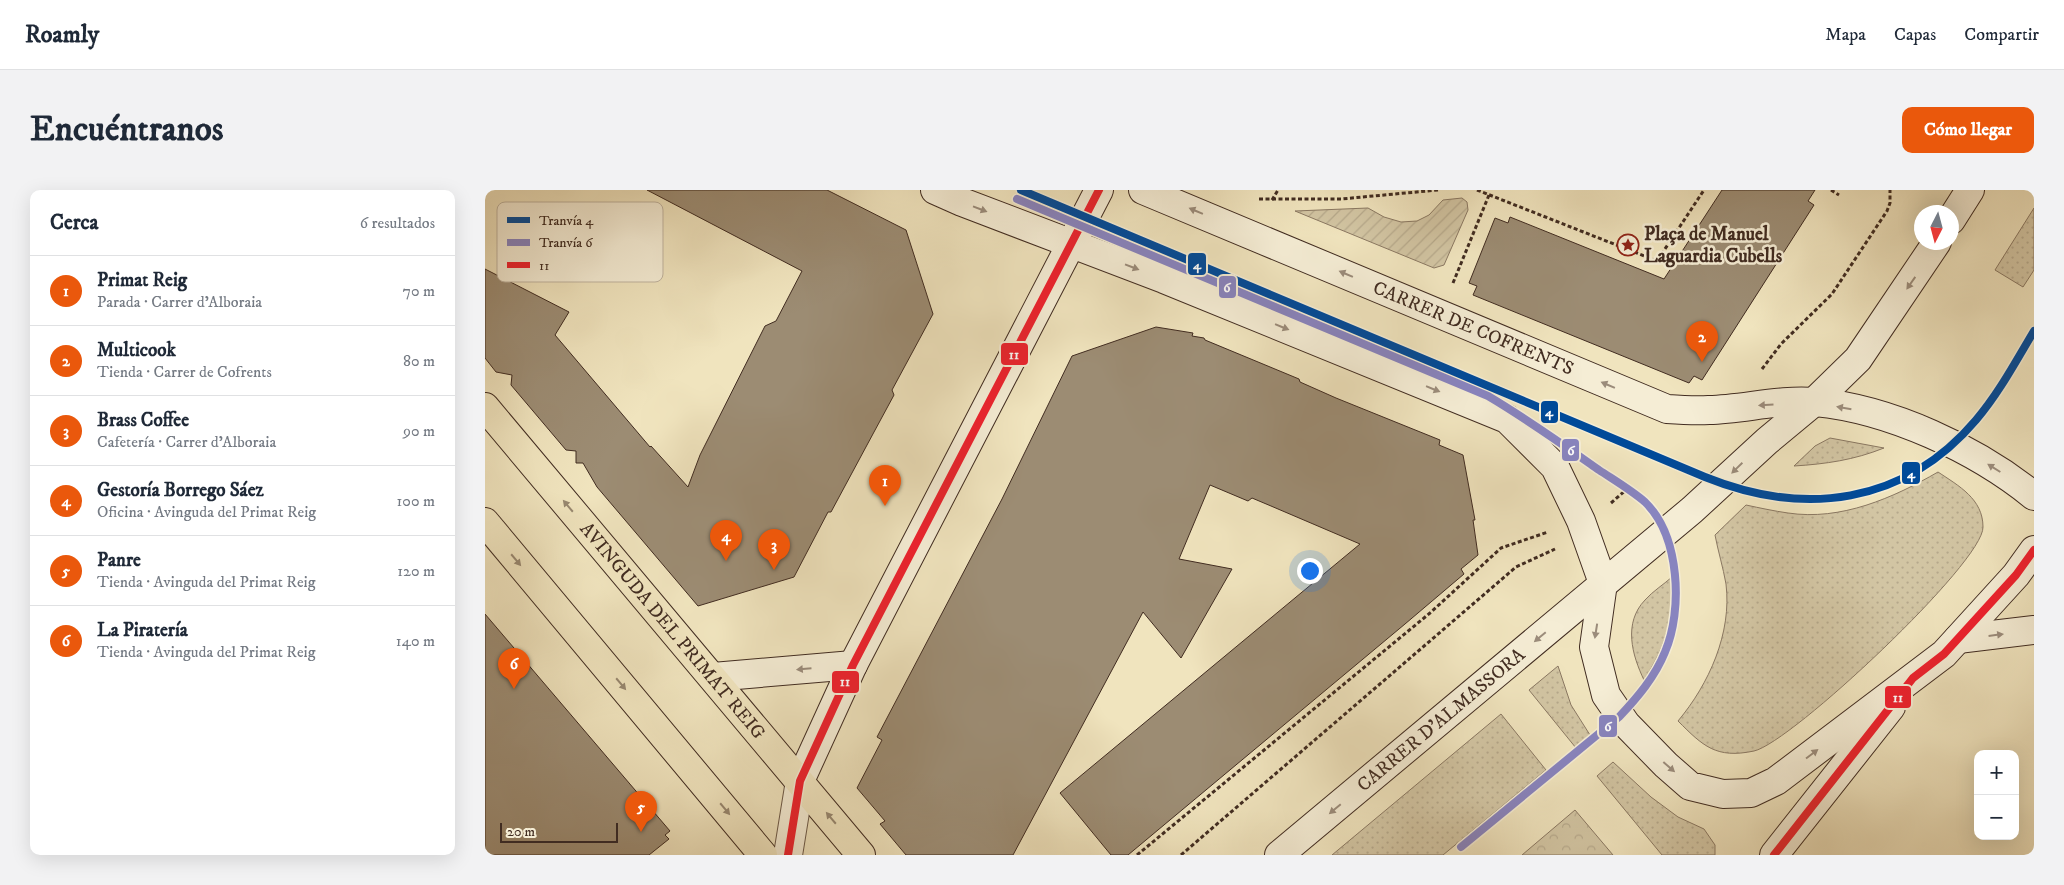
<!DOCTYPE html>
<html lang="es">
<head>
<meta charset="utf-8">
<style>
	:root { --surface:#fff; --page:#f2f2f3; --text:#1f2937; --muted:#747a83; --line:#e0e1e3; --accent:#ea580c }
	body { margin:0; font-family:"IM FELL DW Pica",serif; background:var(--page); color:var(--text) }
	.controls { position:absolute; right:15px; bottom:15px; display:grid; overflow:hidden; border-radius:10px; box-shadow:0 5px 20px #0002 }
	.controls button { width:45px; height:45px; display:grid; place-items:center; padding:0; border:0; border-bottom:1px solid var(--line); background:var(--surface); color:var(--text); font:25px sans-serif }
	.compass { position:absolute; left:1429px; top:15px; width:45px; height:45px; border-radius:50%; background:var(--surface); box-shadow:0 5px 20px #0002; rotate:186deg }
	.scale { position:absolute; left:15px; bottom:12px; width:118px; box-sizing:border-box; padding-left:5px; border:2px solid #412c21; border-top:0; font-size:14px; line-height:18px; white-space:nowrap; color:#412c21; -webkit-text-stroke:4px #f5edd5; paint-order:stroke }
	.you { position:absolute; left:824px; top:380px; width:18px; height:18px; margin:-12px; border:4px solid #fff; border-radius:50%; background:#1a73e8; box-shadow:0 0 0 8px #1a73e833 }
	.badge { display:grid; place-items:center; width:32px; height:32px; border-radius:50%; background:var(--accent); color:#fff; font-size:16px; font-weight:700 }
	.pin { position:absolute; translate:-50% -41px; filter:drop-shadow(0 1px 2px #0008) }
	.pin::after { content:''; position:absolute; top:26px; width:18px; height:15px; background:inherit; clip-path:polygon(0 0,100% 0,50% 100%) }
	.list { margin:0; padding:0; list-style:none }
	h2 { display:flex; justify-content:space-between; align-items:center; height:65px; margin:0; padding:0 20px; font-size:21px }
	h2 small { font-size:16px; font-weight:400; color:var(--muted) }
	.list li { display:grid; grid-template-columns:32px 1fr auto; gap:15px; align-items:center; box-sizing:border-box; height:70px; padding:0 20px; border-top:1px solid var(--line) }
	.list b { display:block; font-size:19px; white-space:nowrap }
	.list p { margin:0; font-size:16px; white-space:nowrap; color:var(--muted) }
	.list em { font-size:16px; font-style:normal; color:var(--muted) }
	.map { position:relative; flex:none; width:1549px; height:665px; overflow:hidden; border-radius:10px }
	header { display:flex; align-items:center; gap:30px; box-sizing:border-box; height:70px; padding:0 25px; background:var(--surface); border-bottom:1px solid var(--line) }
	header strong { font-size:24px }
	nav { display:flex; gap:28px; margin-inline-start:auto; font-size:18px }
	.intro { display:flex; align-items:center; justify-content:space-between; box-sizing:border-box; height:120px; padding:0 30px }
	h1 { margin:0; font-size:35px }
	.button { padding:12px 22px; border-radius:10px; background:var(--accent); color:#fff; font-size:18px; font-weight:700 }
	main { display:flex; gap:30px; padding:0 30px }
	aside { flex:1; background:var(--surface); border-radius:10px; box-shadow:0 5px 20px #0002 }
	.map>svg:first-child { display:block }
</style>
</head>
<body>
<header>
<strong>Roamly</strong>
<nav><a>Mapa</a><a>Capas</a><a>Compartir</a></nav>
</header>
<div class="intro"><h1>Encuéntranos</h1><a class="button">Cómo llegar</a></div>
<main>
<aside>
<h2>Cerca<small>6 resultados</small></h2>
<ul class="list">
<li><span class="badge">1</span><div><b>Primat Reig</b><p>Parada · Carrer d'Alboraia</p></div><em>70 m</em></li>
<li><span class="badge">2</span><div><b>Multicook</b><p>Tienda · Carrer de Cofrents</p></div><em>80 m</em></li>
<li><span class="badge">3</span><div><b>Brass Coffee</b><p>Cafetería · Carrer d'Alboraia</p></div><em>90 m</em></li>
<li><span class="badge">4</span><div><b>Gestoría Borrego Sáez</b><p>Oficina · Avinguda del Primat Reig</p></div><em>100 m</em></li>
<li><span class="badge">5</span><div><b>Panre</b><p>Tienda · Avinguda del Primat Reig</p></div><em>120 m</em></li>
<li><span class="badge">6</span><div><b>La Piratería</b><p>Tienda · Avinguda del Primat Reig</p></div><em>140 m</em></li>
</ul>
</aside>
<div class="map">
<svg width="1549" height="665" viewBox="0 0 1549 665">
	<defs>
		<pattern id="grass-dots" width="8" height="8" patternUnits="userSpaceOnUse" patternTransform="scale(1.25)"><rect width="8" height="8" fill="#d2c5a3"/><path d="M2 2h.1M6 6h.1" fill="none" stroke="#b6a98c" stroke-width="1.8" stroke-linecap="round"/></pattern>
		<pattern id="park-crowns" width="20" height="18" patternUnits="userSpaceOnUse" patternTransform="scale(1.25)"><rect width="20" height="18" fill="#d2c5a3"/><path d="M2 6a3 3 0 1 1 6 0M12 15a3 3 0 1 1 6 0" fill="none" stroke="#b6a98c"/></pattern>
		<pattern id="garden-furrows" width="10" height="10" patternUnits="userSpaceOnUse" patternTransform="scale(1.25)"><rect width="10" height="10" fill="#d2c5a3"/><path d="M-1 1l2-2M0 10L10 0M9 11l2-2" fill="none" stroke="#b6a98c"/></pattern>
	</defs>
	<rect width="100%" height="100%" fill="#f0e4be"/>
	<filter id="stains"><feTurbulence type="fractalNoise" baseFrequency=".004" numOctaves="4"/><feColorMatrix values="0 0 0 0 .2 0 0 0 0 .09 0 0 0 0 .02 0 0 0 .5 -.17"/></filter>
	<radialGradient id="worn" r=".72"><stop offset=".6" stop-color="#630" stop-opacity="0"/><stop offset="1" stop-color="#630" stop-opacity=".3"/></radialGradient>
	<!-- grass -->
	<g fill="url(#grass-dots)" stroke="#8a7862">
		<path d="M1549,18V80L1538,97L1510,80Z"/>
		<path d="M1345,248L1399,258C1369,270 1341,274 1309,276L1330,256Z"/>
		<path d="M1453,282C1474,296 1498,309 1498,337C1499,372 1306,553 1269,561C1231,569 1218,556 1193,531C1224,494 1247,443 1241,394C1238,377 1233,361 1230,345L1261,315C1275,318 1289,321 1303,323C1356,331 1408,308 1453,282Z"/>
		<path d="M1187,387C1188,430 1182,454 1159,490C1147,465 1138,433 1160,410C1168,401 1178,395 1187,387Z"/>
		<path d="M1073,476L1086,515L1105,545L1091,558L1044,500Z"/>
		<path d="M1016,524L1061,580L958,665H847Z"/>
		<path d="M1128,572L1166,607L1193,627L1219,639L1230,655V665H1177L1112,586Z"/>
	</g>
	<!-- park -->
	<path fill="url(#park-crowns)" stroke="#8a7862" d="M1090,620L1128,665H1037Z"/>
	<!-- garden -->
	<path fill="url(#garden-furrows)" stroke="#8a7862" d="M977,8L982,12L983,20L959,75L949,78L810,21L883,18L899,27L916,32L932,31L944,25L958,10Z"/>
	<!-- building -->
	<g fill="#9c8c73" stroke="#412c21">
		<path d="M162,0H342L421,40L448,124L407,200L409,205L389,242L346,322H343L309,387L213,416L112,297L98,273H91V261L81,260L26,195L27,185L11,182L0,168V79L84,122L70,145L165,257L166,256L203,297L215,265L280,136L291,131L317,81Z"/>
		<path d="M1237,0H1330L1323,11L1329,15L1217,190L1209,186L1204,193L988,105L992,96L984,93L1010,28L1023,33L1025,27L1179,89Z"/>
		<path d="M671,137L708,143L707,146L719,148L720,150L814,189L815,192L851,208L955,250L954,255L978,265L990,330H988L993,365L976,379L979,384L920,434L643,665H626L575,603L875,354L786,316L767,308L763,311L725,295L694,369L747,379L696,468L658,422L528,665H421L395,634L400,631L372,598L397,550L392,547L517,309L587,166Z"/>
		<path d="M0,424L185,641L180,645L184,649L164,665H0Z"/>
	</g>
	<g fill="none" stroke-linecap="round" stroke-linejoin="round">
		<!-- street casing -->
		<g stroke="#6d5a48" stroke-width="30">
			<path id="street" d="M303,665L315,591"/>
		</g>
		<!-- secondary casing -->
		<g stroke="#412c21" stroke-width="30">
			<g id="secondary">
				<path d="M450,0L477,12L679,89L1022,229L1070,277L1096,331L1118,393L1109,457L1121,505L1141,534L1181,575L1205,596L1238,604L1266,603L1291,591L1459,464L1531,385L1549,360"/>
				<path id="s1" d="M658,0L1182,219C1196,220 1210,221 1224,220C1259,219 1295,209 1330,212C1405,219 1491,259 1549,306"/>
				<path d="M1466,30L1485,0"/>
				<path d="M1473,449L1549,440"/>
				<path d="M228,487L368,475"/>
				<path d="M315,591L368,475L614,0"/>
				<path id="s2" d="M794,665L1207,320L1282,251L1329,212L1373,169L1452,52"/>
				<path d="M1289,665L1406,517"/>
			</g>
		</g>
		<!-- primary casing -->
		<g stroke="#412c21" stroke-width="30">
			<g id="primary">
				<path id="s3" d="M0,217L376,665"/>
				<path d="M0,332L278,665"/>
			</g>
		</g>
		<!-- path -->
		<g stroke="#412c21" stroke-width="3" stroke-dasharray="4 2.5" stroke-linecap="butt">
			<path d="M992,0L1172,71L1219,0"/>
			<path d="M1346,0L1354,5"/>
			<path d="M774,9H856L953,0"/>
			<path d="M787,10L793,0"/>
			<path d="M968,93L1004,5"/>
			<path d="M1277,179L1296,154L1347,104L1402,21L1405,13V0"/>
			<path d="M1126,313L1142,299"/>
			<path d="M652,665L945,423L1016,358L1063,342"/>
			<path d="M696,665L1031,377L1070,359"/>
		</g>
		<!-- street -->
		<use href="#street" stroke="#f5edd5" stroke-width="28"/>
		<!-- secondary -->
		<use href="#secondary" stroke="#f5edd5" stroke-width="28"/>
		<!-- primary -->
		<use href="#primary" stroke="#f0e4be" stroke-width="28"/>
		<!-- bus-1 casing -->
		<g stroke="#f5edd5" stroke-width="11">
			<g id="bus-1">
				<path d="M303,665L315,591L368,475L614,0"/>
				<path d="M1289,665L1428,488L1459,464L1531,385L1549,360"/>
			</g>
		</g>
		<!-- bus-1 -->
		<use href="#bus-1" stroke="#ed222e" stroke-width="8"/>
		<!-- tram-1 casing -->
		<g stroke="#f5edd5" stroke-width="11">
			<path id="tram-1" d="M536,0L1220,287C1319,327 1419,315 1491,230C1514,203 1531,171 1549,141"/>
		</g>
		<!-- tram-2 casing -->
		<g stroke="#f5edd5" stroke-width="11">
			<path id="tram-2" d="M532,9L1003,206C1042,229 1077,254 1114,280C1129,290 1146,300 1160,312C1195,346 1198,420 1180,462C1170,487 1152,508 1134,527L976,657"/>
		</g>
		<!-- tram-1 -->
		<use href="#tram-1" stroke="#004a99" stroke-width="8"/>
		<!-- tram-2 -->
		<use href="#tram-2" stroke="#8884bf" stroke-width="8"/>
	</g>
	<!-- one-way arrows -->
	<defs><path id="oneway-solid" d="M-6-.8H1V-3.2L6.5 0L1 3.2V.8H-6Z" transform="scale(1.25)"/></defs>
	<g fill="#9b8c7b">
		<use href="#oneway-solid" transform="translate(495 19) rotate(21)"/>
		<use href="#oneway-solid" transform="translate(711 21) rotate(-157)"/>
		<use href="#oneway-solid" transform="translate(647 77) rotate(21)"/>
		<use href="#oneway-solid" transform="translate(861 84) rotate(-157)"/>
		<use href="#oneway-solid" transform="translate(1426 93) rotate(125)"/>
		<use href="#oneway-solid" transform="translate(797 137) rotate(22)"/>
		<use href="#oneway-solid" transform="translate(1123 195) rotate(-157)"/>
		<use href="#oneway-solid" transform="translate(948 199) rotate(22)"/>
		<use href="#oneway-solid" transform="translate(1281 215) rotate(177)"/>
		<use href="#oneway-solid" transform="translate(1359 218) rotate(-170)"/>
		<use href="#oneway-solid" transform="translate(1252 278) rotate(136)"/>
		<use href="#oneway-solid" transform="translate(1509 278) rotate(-148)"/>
		<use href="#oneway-solid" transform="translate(1111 441) rotate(99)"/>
		<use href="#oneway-solid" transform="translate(1511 445) rotate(-7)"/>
		<use href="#oneway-solid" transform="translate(1055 447) rotate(140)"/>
		<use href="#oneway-solid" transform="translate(319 479) rotate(175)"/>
		<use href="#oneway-solid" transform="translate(1327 564) rotate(-37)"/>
		<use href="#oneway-solid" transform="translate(1184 577) rotate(41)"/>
		<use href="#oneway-solid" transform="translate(850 619) rotate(140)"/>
	</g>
	<g fill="#988870">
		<use href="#oneway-solid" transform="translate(83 316) rotate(-130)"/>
		<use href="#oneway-solid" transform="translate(31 370) rotate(50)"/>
		<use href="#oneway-solid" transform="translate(136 494) rotate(50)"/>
		<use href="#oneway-solid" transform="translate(240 619) rotate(50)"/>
		<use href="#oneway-solid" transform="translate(346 628) rotate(-130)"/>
	</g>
	<!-- icons -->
	<defs>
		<g id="sight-ring" transform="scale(1.125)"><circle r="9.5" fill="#f5edd5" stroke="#8f2418" stroke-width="1.5"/><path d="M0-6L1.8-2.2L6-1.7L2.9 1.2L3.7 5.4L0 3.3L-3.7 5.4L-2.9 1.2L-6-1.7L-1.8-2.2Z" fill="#8f2418"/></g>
	</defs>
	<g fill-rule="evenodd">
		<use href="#sight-ring" x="1143" y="55"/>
	</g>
	<g text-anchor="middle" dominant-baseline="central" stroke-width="5" stroke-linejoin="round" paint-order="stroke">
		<!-- poi labels -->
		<g font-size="19" font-weight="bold" fill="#412c21" stroke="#f5edd5" text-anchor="start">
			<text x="1159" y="44">Plaça de Manuel<tspan x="1159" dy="22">Laguardia Cubells</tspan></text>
		</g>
		<!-- street labels -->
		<g font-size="19" fill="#412c21" stroke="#f5edd5">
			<text stroke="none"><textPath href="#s1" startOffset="358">CARRER DE COFRENTS</textPath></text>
			<text stroke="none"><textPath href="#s3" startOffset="292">AVINGUDA DEL PRIMAT REIG</textPath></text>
			<text stroke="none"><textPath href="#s2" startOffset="211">CARRER D'ALMASSORA</textPath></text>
		</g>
	</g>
	<!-- legend -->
	<rect x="12" y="12" width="166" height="80" rx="8" fill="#f5edd5" stroke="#bfb39f" stroke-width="1"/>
	<rect x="22" y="27" width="23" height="6" fill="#004a99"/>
	<rect x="22" y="49" width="23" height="7" fill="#8884bf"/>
	<rect x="22" y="72" width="23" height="6" fill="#ed222e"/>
	<g font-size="14" fill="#412c21">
		<text x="54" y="35">Tranvía 4</text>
		<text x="54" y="57">Tranvía 6</text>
		<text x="54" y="80">11</text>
	</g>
	<g stroke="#f5edd5" stroke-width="2">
		<rect x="702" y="62" width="20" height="24" rx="5" fill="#004a99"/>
		<rect x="733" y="85" width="19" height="24" rx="5" fill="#8884bf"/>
		<rect x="515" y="152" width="29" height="24" rx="5" fill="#ed222e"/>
		<rect x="1055" y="210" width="19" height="24" rx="5" fill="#004a99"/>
		<rect x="1076" y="248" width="19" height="24" rx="5" fill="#8884bf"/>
		<rect x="1416" y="271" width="20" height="24" rx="5" fill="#004a99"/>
		<rect x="346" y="480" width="29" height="24" rx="5" fill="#ed222e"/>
		<rect x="1399" y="495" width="28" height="24" rx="5" fill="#ed222e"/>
		<rect x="1113" y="524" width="20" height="24" rx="5" fill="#8884bf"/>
	</g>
	<g font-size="14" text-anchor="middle" font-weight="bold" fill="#fff">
		<text x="712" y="79">4</text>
		<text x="742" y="102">6</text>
		<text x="529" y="169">11</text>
		<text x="1064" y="226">4</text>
		<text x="1086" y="265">6</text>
		<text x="1426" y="288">4</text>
		<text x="360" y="496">11</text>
		<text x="1413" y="512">11</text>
		<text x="1123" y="541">6</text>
	</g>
	<rect width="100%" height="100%" filter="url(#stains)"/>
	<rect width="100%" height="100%" fill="url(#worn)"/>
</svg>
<div class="controls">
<button>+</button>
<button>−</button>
</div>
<svg class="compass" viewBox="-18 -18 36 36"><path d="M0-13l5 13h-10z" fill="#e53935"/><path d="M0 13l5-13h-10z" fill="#747a83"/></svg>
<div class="scale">20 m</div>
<div class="you"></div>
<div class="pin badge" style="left:400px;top:316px">1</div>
<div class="pin badge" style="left:1217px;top:172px">2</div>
<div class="pin badge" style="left:289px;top:380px">3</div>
<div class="pin badge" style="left:241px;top:371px">4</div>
<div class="pin badge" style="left:156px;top:642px">5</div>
<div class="pin badge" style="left:29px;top:499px">6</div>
</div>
</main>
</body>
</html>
